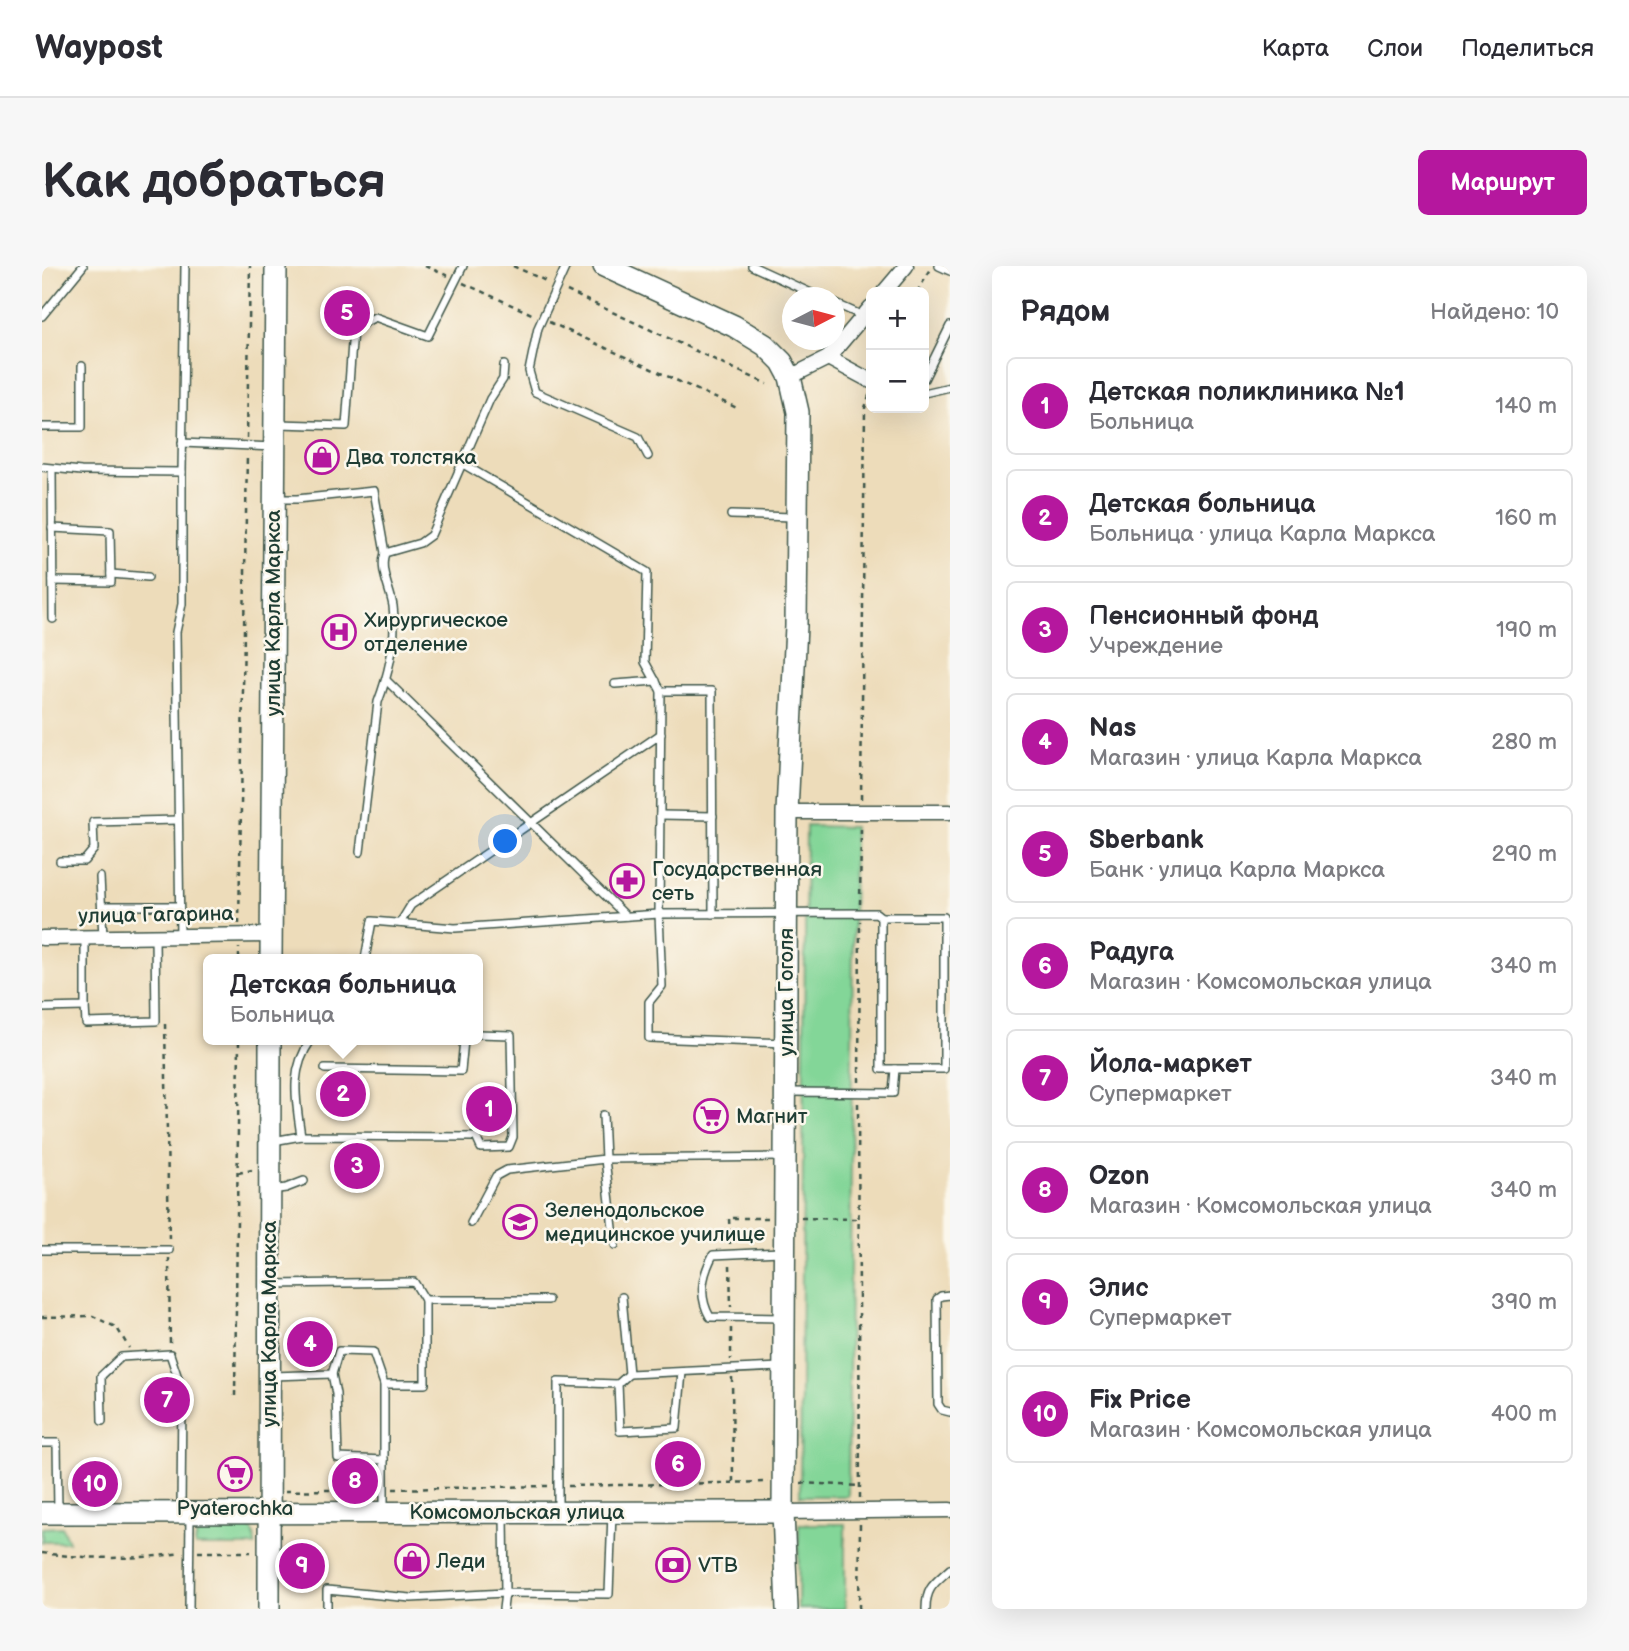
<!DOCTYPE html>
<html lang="ru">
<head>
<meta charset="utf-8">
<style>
	:root { --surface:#fff; --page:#f7f7f7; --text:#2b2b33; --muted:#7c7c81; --line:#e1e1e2; --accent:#b5179e }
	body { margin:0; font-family:"Balsamiq Sans",sans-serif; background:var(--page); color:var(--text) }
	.controls { position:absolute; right:21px; top:21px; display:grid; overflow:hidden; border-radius:10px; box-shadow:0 7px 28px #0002 }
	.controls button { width:63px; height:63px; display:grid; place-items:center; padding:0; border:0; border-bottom:2px solid var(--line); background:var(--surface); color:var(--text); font:35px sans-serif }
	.compass { position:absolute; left:740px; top:21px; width:63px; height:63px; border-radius:50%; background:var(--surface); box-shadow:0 7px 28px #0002; rotate:84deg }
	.you { position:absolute; left:464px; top:576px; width:24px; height:24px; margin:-18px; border:5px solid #fff; border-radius:50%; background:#1a73e8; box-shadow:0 0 0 10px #1a73e833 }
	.badge { display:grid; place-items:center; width:46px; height:46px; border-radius:50%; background:var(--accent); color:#fff; font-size:23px; font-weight:700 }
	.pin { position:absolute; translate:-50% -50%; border:4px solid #fff; box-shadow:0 2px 7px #0006 }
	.popup { position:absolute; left:161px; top:688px; width:280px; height:91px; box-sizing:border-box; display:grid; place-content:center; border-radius:10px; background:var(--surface); filter:drop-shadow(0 2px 5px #0005); font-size:23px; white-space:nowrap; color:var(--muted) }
	.popup b { font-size:26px; color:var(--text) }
	.popup::after { content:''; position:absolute; left:50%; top:100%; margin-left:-14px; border:14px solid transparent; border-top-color:var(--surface) }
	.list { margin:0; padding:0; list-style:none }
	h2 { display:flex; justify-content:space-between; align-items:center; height:91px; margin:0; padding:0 28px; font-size:30px }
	h2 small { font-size:23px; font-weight:400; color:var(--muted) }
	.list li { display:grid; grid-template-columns:46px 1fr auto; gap:21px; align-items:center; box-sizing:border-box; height:98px; margin:0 14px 14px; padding:0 14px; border:2px solid var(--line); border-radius:10px }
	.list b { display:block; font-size:26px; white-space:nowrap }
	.list p { margin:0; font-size:23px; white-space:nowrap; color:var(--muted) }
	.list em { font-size:23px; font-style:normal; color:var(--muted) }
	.map { position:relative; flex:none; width:908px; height:1343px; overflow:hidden; border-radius:10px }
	header { display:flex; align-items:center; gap:42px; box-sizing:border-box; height:98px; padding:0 35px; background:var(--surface); border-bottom:2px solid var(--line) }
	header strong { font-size:33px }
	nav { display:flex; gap:38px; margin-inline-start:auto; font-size:24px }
	.intro { display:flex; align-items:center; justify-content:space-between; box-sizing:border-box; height:168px; padding:0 42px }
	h1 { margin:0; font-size:49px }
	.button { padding:18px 32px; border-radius:10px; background:var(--accent); color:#fff; font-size:24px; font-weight:700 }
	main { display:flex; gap:42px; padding:0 42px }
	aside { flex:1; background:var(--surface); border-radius:10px; box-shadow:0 7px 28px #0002 }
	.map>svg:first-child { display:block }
</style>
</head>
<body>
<header>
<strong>Waypost</strong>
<nav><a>Карта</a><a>Слои</a><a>Поделиться</a></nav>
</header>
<div class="intro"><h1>Как добраться</h1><a class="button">Маршрут</a></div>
<main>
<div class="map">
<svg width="908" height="1343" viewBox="0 0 908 1343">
	<rect width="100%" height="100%" fill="#fbf7ec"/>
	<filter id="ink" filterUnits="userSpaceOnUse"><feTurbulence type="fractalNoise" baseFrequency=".0143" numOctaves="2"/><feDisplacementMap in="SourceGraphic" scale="14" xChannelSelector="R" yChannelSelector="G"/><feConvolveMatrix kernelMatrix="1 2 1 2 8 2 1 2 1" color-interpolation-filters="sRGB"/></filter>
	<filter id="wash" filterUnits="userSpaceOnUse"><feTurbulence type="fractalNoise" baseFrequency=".00686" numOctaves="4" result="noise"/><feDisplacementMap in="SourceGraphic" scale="28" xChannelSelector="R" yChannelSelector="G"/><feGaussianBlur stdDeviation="1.57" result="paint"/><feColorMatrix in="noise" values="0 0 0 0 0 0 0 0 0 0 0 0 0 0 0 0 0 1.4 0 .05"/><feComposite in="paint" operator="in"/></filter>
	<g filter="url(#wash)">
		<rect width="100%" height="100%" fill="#eddcba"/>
		<!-- green -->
		<g fill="#83d698" stroke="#518a66" stroke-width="2">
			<path d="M764,560L812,561L806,1230H758Z"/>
			<path d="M169,1255L206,1258L212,1267L213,1280H153C154,1266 156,1261 169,1255Z"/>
			<path d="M757,1258H803V1343H756Z"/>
			<path d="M20,1261L26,1276H0V1262Z"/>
		</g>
	</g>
	<g filter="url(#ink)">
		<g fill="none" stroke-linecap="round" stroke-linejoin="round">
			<!-- lane casing -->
			<g stroke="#3e5548" stroke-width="10">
				<g id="lane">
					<path d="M524,0L496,62L487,105L493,126L596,171L606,190"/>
					<path d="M710,0L780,32"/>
					<path d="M897,0L908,5"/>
					<path d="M792,37L821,50"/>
					<path d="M0,50L41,0"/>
					<path d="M882,113L908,60"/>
					<path d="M882,127L908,121"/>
					<path d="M237,158L304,160L311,63L333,51L386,70L421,0"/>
					<path d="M0,161H40V100"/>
					<path d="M140,177L231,181"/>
					<path d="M421,198L605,306L603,396L619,425L617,648L834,647L839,651"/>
					<path d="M0,201L39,205L140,206L143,0"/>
					<path d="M10,203L11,353"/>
					<path d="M234,233H255L332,225L343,287"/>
					<path d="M689,249L751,251"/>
					<path d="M10,262L68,265L69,316L11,315"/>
					<path d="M69,308L106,311"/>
					<path d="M344,414L584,650"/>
					<path d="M573,418L614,415"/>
					<path d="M619,425H670L671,648"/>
					<path d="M618,549L671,550"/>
					<path d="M318,586L336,436C348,404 355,373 351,340C348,322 337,304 343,287L378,277L389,269L448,133L461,113L462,99"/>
					<path d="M18,595H42L52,583L51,556L136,554"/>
					<path d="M58,611L61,671"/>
					<path d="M60,640H137"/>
					<rect x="839" y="651" width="63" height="152"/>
					<path d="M358,657L369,639L619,468"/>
					<path d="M138,670L134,366L140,338V206"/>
					<path d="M323,693L330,655L413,662L617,648L620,720L607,736V772L743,777"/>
					<path d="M43,741L44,757L114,755L113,670"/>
					<path d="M0,742L43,741V671"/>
					<path d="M283,803L419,805L422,774"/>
					<path d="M748,826L851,827L853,803"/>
					<path d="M561,849L563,893L573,979"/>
					<path d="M259,870C254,834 247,805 269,774"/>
					<path d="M231,875L259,870L434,871L439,882L467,881L471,871L469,769L436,768"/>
					<path d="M229,924L244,922L262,915"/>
					<path d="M429,957L454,910L465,904L563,893L742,891"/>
					<path d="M0,984H127"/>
					<path d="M738,986L671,989C660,1010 656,1030 668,1051L739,1052"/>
					<path d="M232,1018L372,1016L383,1034V1118H342V1243"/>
					<path d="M908,1029L899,1030L895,1033L896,1138L900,1144L908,1146"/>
					<path d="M580,1031L587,1108"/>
					<path d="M383,1034H506"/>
					<path d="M290,1108L294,1128L296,1192L342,1194"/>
					<path d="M231,1110L290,1108L297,1085L331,1086L342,1118"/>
					<path d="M576,1118L578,1165L635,1162L640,1106"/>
					<path d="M60,1155L59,1110L79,1091L128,1088L140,1124L139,1246"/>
					<path d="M0,1177H15L16,1245"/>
					<path d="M516,1245V1116L576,1118L587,1108L738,1101"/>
					<path d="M462,1250L463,1327L567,1328L570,1247"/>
					<path d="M147,1343L148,1249"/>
					<path d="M285,1343V1324L369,1332L463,1327L461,1343"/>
					<path d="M884,1343C884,1321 893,1317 908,1303"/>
				</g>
			</g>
			<!-- street casing -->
			<g stroke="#3e5548" stroke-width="17">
				<g id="street">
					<path d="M842,26L864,0"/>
					<path d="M786,92L829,115"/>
					<path d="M748,111L786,92L829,41"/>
					<path d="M745,546H908"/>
					<path d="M0,672L229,669"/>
					<path d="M741,1246L908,1244"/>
				</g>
			</g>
			<!-- secondary casing -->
			<g stroke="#3e5548" stroke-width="24">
				<g id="secondary">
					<path d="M562,0L692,60L723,79L740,96L748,111L756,146L754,360L745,546L741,1246L745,1343"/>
					<path d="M229,693L234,0"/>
					<path d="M0,1247L741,1246"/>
					<path d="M227,1343L228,774"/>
				</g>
			</g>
			<!-- path -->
			<g stroke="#3e5548" stroke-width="2.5" stroke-dasharray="5 5" stroke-linecap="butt">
				<path d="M383,0L406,10"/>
				<path d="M471,0L506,16"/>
				<path d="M421,17L492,49"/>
				<path d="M525,25L725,118"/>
				<path d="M875,26L889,3"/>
				<path d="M507,56L695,142"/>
				<path d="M205,172L208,0"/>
				<path d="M819,533L823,142L828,127"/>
				<path d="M818,638L819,560"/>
				<path d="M197,658L205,189"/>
				<path d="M197,693V682"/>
				<path d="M123,758L127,975"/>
				<path d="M817,816L818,655"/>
				<path d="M816,837L818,1233"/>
				<path d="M196,907L210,904"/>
				<path d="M759,952L815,953"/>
				<path d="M688,978L687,952H728"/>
				<path d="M127,992L128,1080"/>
				<path d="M688,999L689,1041"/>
				<path d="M0,1051L51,1050L75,1062L87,1082"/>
				<path d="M689,1062V1094"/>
				<path d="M690,1111L691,1216"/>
				<path d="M193,1130L197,774"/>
				<path d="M759,1217L818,1220"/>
				<path d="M526,1220L726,1216"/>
				<path d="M351,1223L506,1220"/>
				<path d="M243,1225L334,1223"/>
				<path d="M156,1286H209"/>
				<path d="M0,1287C47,1293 92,1294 139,1287"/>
				<path d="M817,1343L818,1257"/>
			</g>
			<!-- lane -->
			<use href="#lane" stroke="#fff" stroke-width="7"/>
			<!-- street -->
			<use href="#street" stroke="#fff" stroke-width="14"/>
			<!-- secondary -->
			<use href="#secondary" stroke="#fff" stroke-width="21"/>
		</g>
	</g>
	<!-- icons -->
	<defs>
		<g id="shop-ring" transform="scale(1.75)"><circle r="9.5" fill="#fbf7ec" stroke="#b5179e" stroke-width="1.5"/><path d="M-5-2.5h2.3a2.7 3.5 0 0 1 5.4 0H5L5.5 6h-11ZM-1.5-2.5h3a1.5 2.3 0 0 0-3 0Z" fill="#b5179e"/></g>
		<g id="hospital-ring" transform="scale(1.75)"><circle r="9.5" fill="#fbf7ec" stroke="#b5179e" stroke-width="1.5"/><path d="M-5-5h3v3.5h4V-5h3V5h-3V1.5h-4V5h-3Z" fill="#b5179e"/></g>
		<g id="pharmacy-ring" transform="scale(1.75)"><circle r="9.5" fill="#fbf7ec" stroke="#b5179e" stroke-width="1.5"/><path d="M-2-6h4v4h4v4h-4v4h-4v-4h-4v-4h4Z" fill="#b5179e"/></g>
		<g id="supermarket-ring" transform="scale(1.75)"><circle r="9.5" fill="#fbf7ec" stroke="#b5179e" stroke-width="1.5"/><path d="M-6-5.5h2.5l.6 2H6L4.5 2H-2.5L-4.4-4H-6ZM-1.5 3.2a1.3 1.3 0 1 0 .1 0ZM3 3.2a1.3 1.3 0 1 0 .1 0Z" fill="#b5179e"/></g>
		<g id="university-ring" transform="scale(1.75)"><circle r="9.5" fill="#fbf7ec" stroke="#b5179e" stroke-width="1.5"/><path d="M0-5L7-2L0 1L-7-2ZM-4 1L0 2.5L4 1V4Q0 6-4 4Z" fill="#b5179e"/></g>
		<g id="bank-ring" transform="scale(1.75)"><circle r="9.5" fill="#fbf7ec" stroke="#b5179e" stroke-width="1.5"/><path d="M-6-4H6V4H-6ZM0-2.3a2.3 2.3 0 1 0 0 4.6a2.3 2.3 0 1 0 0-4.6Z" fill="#b5179e"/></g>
	</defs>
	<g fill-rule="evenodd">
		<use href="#shop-ring" x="280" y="191"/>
		<use href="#hospital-ring" x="297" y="366"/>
		<use href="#pharmacy-ring" x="585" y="615"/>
		<use href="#supermarket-ring" x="669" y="850"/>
		<use href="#university-ring" x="478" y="956"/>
		<use href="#supermarket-ring" x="193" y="1208"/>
		<use href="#shop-ring" x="370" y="1295"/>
		<use href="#bank-ring" x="631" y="1299"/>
	</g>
	<g text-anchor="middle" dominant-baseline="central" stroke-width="5" stroke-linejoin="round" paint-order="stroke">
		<!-- poi labels -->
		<g font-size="21" fill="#1f3d34" stroke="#fbf7ec" text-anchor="start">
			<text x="304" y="191">Два толстяка</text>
			<text x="322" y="354">Хирургическое<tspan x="322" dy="24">отделение</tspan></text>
			<text x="610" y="603">Государственная<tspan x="610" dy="24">сеть</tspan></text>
			<text x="694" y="850">Магнит</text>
			<text x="503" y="944">Зеленодольское<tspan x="503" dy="24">медицинское училище</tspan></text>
			<text x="193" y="1242" text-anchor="middle">Pyaterochka</text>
			<text x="394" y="1295">Леди</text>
			<text x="656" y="1299">VTB</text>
		</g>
		<!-- street labels -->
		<g font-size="21" fill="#1f3d34" stroke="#fbf7ec">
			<text transform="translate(231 347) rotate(-90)">улица Карла Маркса</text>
			<text transform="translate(114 649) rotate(-1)">улица Гагарина</text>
			<text transform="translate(744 726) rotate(-90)">улица Гоголя</text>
			<text transform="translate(227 1058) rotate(-90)">улица Карла Маркса</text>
			<text x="475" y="1246">Комсомольская улица</text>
		</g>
	</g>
</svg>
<div class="controls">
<button>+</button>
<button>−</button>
</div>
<svg class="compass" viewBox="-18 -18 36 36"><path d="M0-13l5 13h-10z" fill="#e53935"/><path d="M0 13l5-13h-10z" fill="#7c7c81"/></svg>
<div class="you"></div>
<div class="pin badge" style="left:447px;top:843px">1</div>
<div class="pin badge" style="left:301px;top:828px">2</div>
<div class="popup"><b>Детская больница</b>Больница</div>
<div class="pin badge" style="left:315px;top:900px">3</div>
<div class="pin badge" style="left:268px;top:1078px">4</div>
<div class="pin badge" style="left:305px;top:47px">5</div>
<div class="pin badge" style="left:636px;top:1198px">6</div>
<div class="pin badge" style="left:125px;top:1134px">7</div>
<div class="pin badge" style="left:313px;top:1215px">8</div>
<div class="pin badge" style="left:260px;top:1300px">9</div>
<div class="pin badge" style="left:53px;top:1218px">10</div>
</div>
<aside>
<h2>Рядом<small>Найдено: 10</small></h2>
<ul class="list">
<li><span class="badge">1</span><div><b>Детская поликлиника №1</b><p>Больница</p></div><em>140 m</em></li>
<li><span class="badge">2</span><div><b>Детская больница</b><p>Больница · улица Карла Маркса</p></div><em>160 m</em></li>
<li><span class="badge">3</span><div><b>Пенсионный фонд</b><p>Учреждение</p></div><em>190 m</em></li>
<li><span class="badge">4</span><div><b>Nas</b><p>Магазин · улица Карла Маркса</p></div><em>280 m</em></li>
<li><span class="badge">5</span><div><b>Sberbank</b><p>Банк · улица Карла Маркса</p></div><em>290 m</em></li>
<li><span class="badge">6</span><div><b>Радуга</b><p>Магазин · Комсомольская улица</p></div><em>340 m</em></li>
<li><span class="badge">7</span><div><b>Йола-маркет</b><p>Супермаркет</p></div><em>340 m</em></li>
<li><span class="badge">8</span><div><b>Ozon</b><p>Магазин · Комсомольская улица</p></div><em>340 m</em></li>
<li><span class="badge">9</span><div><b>Элис</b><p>Супермаркет</p></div><em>390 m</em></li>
<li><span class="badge">10</span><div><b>Fix Price</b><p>Магазин · Комсомольская улица</p></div><em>400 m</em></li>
</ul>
</aside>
</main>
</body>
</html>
